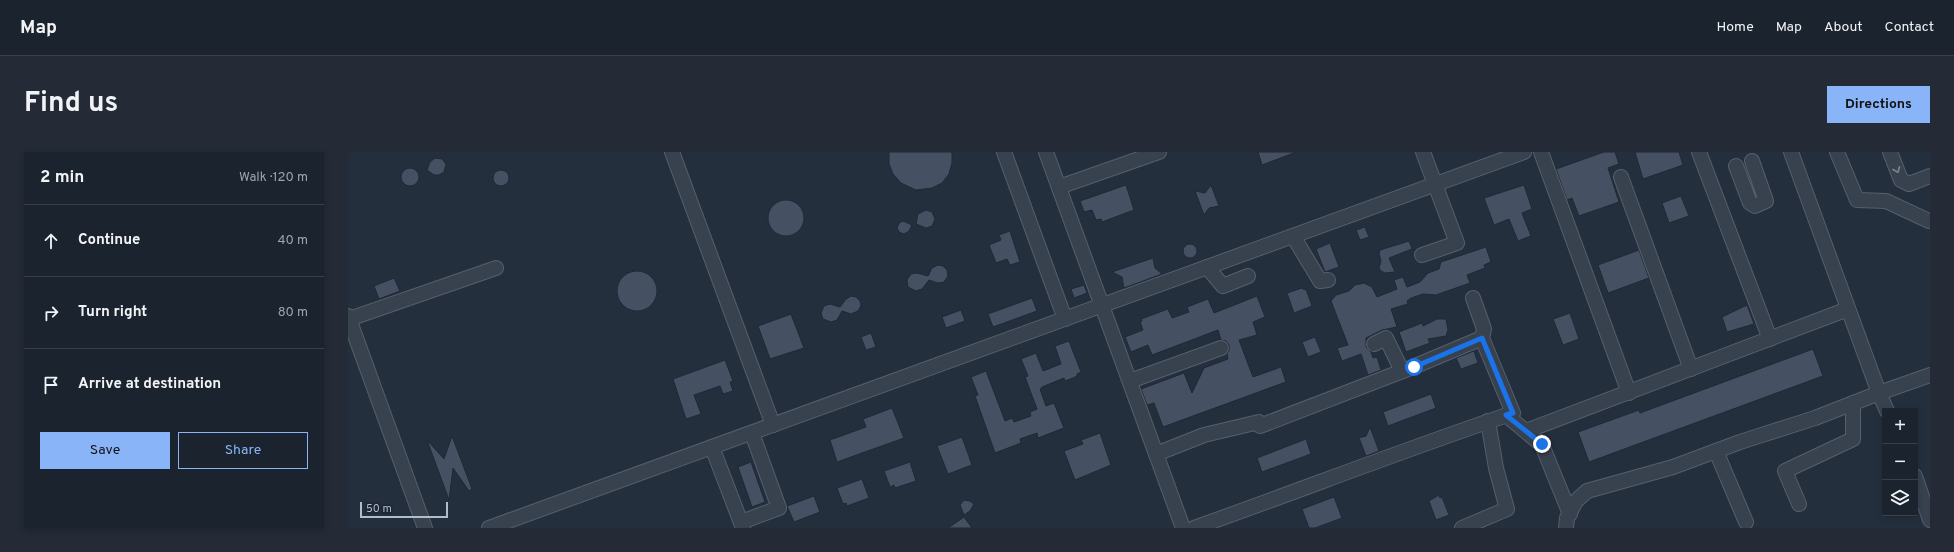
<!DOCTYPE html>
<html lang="en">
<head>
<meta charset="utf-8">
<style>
	:root { --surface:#1b232e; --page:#242b36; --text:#f1f3f6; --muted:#a0a4aa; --line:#39404a; --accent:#8ab4f8 }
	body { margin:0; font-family:Overpass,sans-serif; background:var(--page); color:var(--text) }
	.controls { position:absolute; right:12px; bottom:12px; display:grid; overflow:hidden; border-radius:0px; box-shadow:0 2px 6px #0003 }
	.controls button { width:36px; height:36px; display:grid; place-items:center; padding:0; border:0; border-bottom:1px solid var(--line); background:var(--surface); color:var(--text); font:20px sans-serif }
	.scale { position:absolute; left:12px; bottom:10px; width:88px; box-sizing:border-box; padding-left:4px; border:2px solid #b4bcc9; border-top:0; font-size:11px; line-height:14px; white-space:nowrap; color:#b4bcc9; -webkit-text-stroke:3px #1d2633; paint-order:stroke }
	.stop { position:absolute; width:12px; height:12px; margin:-9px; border:3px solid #1a73e8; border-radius:50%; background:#fff }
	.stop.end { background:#1a73e8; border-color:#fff; box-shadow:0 1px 4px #0008 }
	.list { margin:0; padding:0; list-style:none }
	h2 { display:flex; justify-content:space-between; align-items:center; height:52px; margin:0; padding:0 16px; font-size:17px }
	h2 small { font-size:13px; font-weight:400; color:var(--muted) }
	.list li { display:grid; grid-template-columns:26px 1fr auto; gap:12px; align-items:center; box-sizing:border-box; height:72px; padding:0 16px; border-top:1px solid var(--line) }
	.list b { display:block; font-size:15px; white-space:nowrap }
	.list em { font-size:13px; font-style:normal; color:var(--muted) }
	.actions { display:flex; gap:8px; padding:12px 16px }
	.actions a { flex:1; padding:9px 0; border:1px solid var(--accent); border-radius:0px; text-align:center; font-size:14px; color:var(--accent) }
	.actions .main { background:var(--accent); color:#111 }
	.icon { flex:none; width:22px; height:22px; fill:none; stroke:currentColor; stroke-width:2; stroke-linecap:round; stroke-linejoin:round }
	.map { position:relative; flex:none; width:1582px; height:376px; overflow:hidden; border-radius:0px }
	header { display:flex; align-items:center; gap:24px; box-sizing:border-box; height:56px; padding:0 20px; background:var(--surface); border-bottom:1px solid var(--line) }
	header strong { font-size:19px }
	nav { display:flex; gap:22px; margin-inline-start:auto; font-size:14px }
	.intro { display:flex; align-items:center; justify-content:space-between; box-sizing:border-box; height:96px; padding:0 24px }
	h1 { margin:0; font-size:28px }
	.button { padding:10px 18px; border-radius:0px; background:var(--accent); color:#111; font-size:14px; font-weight:700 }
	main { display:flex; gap:24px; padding:0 24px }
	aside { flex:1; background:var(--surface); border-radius:0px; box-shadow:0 2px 6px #0003 }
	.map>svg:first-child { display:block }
</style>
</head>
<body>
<header>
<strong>Map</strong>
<nav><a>Home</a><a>Map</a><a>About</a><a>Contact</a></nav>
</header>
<div class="intro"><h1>Find us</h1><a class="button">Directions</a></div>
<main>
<aside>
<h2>2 min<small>Walk · 120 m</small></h2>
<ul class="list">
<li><svg class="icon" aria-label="ahead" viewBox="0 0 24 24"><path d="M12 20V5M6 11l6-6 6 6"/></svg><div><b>Continue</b></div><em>40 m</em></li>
<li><svg class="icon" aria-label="right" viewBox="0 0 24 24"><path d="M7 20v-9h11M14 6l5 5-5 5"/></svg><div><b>Turn right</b></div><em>80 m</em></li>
<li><svg class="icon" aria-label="arrive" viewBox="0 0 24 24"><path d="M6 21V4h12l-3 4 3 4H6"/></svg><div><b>Arrive at destination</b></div></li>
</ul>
<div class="actions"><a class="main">Save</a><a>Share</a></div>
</aside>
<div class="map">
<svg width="1582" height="376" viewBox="0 0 1582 376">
	<rect width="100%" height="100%" fill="#242f3e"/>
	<!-- building -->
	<g fill="#455162" stroke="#1f2835">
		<path d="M541,0H604V11L601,22L594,31L584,36L568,38L553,31L545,22L541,12Z"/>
		<path d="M910,0H945L946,1L914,13Z"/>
		<path d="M1256,0H1267L1271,12L1260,16L1271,50L1231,64L1224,46L1219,48L1208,17Z"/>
		<path d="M1287,0H1331L1335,13L1295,27Z"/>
		<path d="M87,6L94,7L98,12L96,20L91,23H86L79,18L82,10Z"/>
		<circle cx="62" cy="25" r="9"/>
		<circle cx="153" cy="26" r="8"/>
		<path d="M778,33L786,58L754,70L753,67L748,68L744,58L736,60L732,49Z"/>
		<path d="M863,33L871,54L861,56L856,63L847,39L857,41Z"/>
		<path d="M1176,33L1184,57L1174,61L1183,84L1170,89L1161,67L1146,73L1136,46Z"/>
		<path d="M1333,44L1341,64L1321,71L1314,51Z"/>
		<circle cx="438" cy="66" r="18"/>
		<path d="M578,58L584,60L587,67L584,74L578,76L568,72L570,62Z"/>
		<path d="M555,69L564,73L561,79L556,82L551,80L549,76L551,71Z"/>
		<path d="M1017,75L1021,85L1012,88L1008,78Z"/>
		<path d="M662,79L672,110L662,113L659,107L648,111L641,93L653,88L651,83Z"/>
		<path d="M1061,89L1064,97L1041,106L1047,120L1037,121L1033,119L1031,116L1033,109L1031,102L1032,98Z"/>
		<path d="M982,91L991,115L977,120L968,97Z"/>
		<circle cx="842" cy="99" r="7"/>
		<path d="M1138,95L1143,110L1136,113L1137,116L1119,123L1122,131L1088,143L1075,142L1063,146L1059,149L1060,152L1043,157L1049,175L1034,178L1018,186V195L1023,200L1025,206L1029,205L1033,218L1020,223L1013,202L994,209L989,196L1000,193L983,149L988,143L1001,139L1007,133L1016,131L1024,135L1029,145L1049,137L1046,128L1055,125L1059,135L1072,130L1080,121L1091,117L1093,110Z"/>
		<path d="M1291,98L1301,126L1260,141L1250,113Z"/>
		<path d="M805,106L807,116L814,122L776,136L774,125L764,120Z"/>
		<path d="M590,113L595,114L599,118L600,124L596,130L590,131L581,128L574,137L568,139L560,135L559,128L563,122L569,121L580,124L584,116Z"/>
		<circle cx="289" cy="139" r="20"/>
		<path d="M46,126L52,139L31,147L26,134Z"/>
		<path d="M736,133L739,141L726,146L723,137Z"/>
		<path d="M954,136L956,138L958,137L964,154L946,161L939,141Z"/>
		<path d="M503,144L508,145L512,149L513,154L510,159L503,162L494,159L489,168L483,170L475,167L473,161L476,154L482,152L492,155L498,147Z"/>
		<path d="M909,144L917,165L905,170L909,183L891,188L905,225L933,215L938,230L815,275L806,251L799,253L793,237L836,221L844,241L856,216L880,207L879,202L881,198V193L878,189L873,188L870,178L804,203L800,193L783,200L777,185L795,178L792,170L794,169L793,167L820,157L824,166L841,160L839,155L860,147L866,161Z"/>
		<path d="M684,146L689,159L645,175L640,162Z"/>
		<path d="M1399,153L1406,172L1379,180L1374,165Z"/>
		<path d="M613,158L617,169L598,176L594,165Z"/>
		<path d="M1222,161L1231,187L1215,193L1205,167Z"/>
		<path d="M443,162L456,196L422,207L410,174Z"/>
		<path d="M1089,167H1098L1100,178L1098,184L1080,187L1082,191L1058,200L1051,180L1074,171L1075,174Z"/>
		<path d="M523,181L528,195L518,198L513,185Z"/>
		<path d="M967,185L973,200L960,205L954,190Z"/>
		<path d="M721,189L733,220L729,222V224L725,226L717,229L716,226L694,235V236L692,237L698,254L706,251L716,276L690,286L689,281L672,287L673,291L647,301L627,244L630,243L623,225L638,219L657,269L664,266L666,270L683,264L682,260L689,257L677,225L680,224L673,207L688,201L695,219L713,212L707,194Z"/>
		<path d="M1465,197L1475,224L1241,310L1230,280L1291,258L1292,261Z"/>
		<path d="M1126,199L1130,211L1113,217L1108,206Z"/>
		<path d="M377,208L385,229L382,230L385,239L375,242L372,234L346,243L353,262L338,267L325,227Z"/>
		<path d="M1083,242L1088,256L1040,274L1035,260Z"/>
		<path d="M544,256L556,286L489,310L482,288L518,275L515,267Z"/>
		<path d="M1022,275L1031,299L1018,304L1011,286L1018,284Z"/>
		<path d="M752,281L763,313L727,328L716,299L735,292L733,288Z"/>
		<path d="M104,284L124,337L121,339L105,316L101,348L79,288L96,307Z"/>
		<path d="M614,285L624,313L600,322L589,294Z"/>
		<path d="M958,287L963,302L914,320L909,306Z"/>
		<path d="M403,310L417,350L404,355L390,315Z"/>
		<path d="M562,310L568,329L547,336L546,333L542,335L536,319Z"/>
		<path d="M514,327L521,346L499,354L498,351L495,352L489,336Z"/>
		<path d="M1091,343L1092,346L1094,345L1101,363L1088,368L1081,349Z"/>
		<path d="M466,344L472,360L446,370L439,354Z"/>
		<path d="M986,345L994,366L967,376H961L954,357Z"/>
		<path d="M616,348L622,349L626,352L622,359L616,363L612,353Z"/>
		<path d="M616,365L624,376H600Z"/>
	</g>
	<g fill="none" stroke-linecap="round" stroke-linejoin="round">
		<!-- minor casing -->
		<g stroke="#565f6c" stroke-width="16">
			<g id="minor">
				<path d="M324,0L425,273"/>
				<path d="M656,0L717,167"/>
				<path d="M698,0L835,376"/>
				<path d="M1193,0L1281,241"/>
				<path d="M1351,0L1422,187"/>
				<path d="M1489,0L1509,48L1538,49L1581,69"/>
				<path d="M1542,0L1553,28L1561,32L1582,24"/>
				<path d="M1388,14L1402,51L1407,54L1418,49L1404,9"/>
				<path d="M1273,25L1343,217"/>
				<path d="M711,35L811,0"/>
				<path d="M945,84L972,129L980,128"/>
				<path d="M1074,103L1109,91L1075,0"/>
				<path d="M859,115L875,134L900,124"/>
				<path d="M0,164L77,376"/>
				<path d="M1,167L148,116"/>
				<path d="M1026,192L1038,186L1054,219"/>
				<path d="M782,229L873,196"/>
				<path d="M1539,259L1531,241L1582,223"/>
				<path d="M1158,263L1194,293L1222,362"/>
				<path d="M1178,279L1500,157"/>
				<path d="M364,295L395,376"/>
				<path d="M1368,299L1398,370"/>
				<path d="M808,302L856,283L911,270L912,274L1065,215L1134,186"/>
				<path d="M1567,324L1582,368"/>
				<path d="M1451,352L1437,319L1505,287V251"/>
				<path d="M393,370L431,356L404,281"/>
				<path d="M141,376L1176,0"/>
				<path d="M846,376C953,338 1058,297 1165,261L1134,186L1136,177L1125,146"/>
				<path d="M1114,376L1159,357L1148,316L1140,269"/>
				<path d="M1218,376L1219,366L1228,349L1239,339L1325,315L1392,290L1467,266L1531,241L1443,0"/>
			</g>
		</g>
		<!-- minor -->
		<use href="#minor" stroke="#38414e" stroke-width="14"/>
	</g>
	<!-- one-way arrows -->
	<defs><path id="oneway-chevron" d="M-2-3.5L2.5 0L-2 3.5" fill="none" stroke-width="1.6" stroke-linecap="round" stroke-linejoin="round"/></defs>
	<use stroke="#7c8592" href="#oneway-chevron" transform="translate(1549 18) rotate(68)"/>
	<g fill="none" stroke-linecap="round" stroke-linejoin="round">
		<!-- route -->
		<path stroke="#1a73e8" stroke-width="5" d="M1066,215L1134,186L1165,261L1158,263L1194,292"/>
	</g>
</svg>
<div class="controls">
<button>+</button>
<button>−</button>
<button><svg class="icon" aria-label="layers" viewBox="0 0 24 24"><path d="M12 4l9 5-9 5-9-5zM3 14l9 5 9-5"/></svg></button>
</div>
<div class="scale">50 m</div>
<div class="stop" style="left:1066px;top:215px"></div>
<div class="stop end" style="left:1194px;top:292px"></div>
</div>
</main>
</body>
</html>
